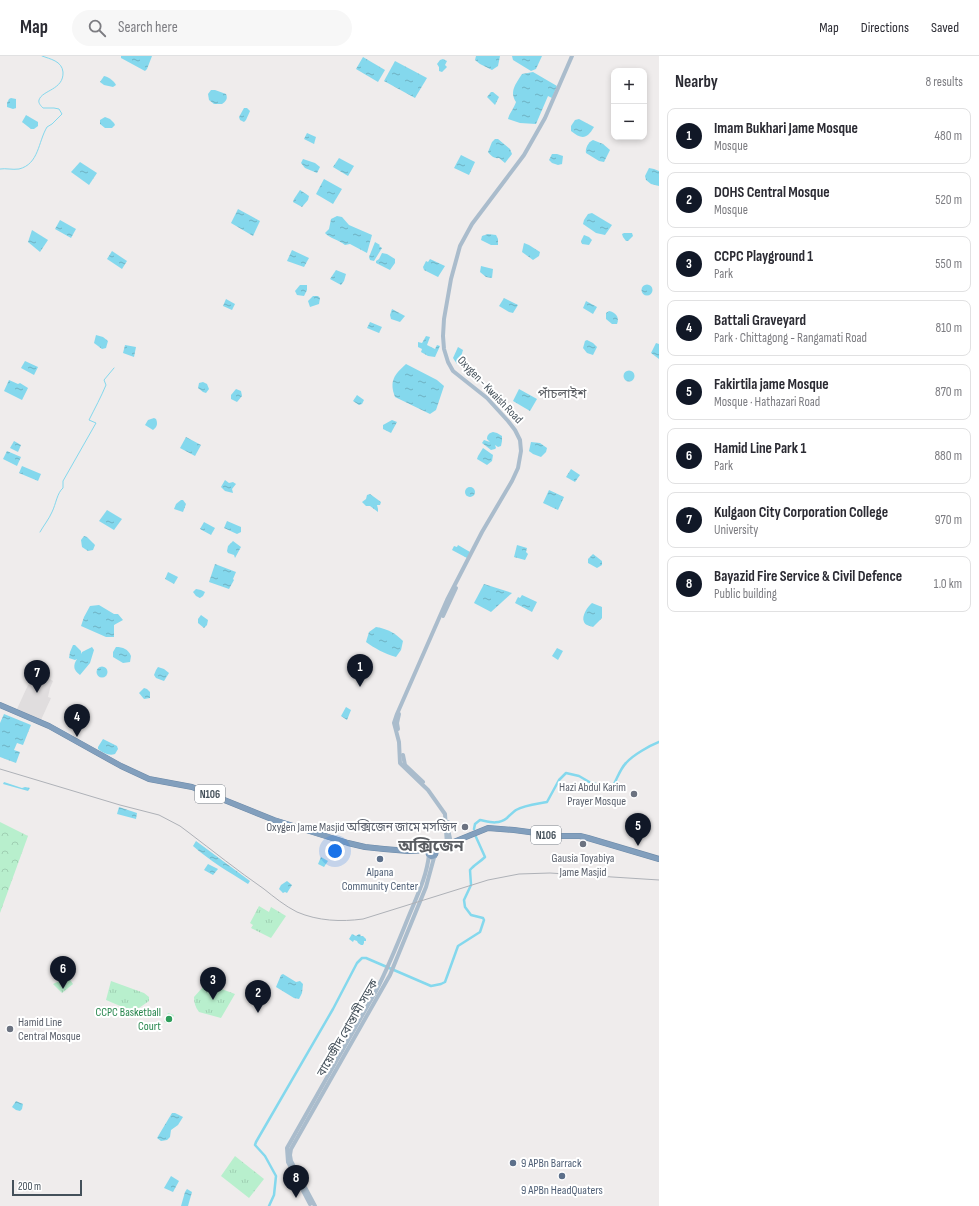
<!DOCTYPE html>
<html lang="en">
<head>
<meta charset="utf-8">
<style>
	:root { --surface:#fff; --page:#f7f7f7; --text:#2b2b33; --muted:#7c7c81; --line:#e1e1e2; --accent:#111827 }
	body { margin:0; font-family:"Sofia Sans Condensed","Noto Sans Bengali",sans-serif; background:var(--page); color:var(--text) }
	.controls { position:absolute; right:12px; top:12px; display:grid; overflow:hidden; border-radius:8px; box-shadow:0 2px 6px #0003 }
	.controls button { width:36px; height:36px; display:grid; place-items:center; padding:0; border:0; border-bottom:1px solid var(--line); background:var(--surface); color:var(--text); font:20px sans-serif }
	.scale { position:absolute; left:12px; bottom:10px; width:70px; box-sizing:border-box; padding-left:4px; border:2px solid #44505a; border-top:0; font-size:11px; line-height:14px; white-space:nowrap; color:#44505a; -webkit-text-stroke:3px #fff; paint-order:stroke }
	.you { position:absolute; left:335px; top:795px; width:14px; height:14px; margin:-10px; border:3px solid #fff; border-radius:50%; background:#1a73e8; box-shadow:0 0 0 6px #1a73e833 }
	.badge { display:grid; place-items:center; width:26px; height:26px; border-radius:50%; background:var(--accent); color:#fff; font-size:13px; font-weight:700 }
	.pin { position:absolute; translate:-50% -33px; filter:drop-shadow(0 1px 2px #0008) }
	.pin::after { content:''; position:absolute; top:21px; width:14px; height:12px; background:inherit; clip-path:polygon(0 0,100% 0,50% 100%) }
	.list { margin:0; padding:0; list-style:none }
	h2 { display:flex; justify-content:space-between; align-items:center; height:52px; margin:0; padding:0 16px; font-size:17px }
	h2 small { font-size:13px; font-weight:400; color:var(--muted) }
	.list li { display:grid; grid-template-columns:26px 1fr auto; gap:12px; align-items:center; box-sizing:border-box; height:56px; margin:0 8px 8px; padding:0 8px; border:1px solid var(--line); border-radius:8px }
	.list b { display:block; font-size:15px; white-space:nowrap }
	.list p { margin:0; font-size:13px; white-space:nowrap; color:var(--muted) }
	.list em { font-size:13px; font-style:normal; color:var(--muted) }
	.icon { flex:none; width:22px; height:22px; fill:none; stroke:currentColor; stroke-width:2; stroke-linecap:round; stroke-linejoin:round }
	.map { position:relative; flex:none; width:659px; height:1150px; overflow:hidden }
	header { display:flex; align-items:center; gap:24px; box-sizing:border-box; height:56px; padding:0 20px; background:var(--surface); border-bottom:1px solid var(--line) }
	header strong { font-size:19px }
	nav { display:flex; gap:22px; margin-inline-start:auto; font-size:14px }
	.search { width:280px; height:36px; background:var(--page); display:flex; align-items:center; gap:10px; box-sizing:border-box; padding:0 14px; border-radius:22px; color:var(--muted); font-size:15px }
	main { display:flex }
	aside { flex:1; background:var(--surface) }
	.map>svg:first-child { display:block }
</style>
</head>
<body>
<header>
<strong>Map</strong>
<div class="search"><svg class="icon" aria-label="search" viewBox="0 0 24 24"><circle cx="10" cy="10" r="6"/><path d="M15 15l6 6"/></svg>Search here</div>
<nav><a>Map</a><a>Directions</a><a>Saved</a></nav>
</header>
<main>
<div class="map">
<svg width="659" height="1150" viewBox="0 0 659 1150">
	<defs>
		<pattern id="grass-tufts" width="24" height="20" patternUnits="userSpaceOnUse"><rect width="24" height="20" fill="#b8efcd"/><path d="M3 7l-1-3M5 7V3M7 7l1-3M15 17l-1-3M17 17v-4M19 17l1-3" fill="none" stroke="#9fcfb2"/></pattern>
		<pattern id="forest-crowns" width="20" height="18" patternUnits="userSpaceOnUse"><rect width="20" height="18" fill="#b8efcd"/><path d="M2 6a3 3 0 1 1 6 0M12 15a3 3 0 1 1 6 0" fill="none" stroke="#9fcfb2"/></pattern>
		<pattern id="water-ripples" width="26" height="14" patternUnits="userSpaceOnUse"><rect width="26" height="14" fill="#84d8ed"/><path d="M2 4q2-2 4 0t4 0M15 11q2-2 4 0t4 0" fill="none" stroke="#6eb2c3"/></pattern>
	</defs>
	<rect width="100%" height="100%" fill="#efecec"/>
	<!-- education -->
	<path fill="#e0ddde" d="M39,616L53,625L50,632L48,641L51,642L41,664L17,653L28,629L34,626Z"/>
	<!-- grass -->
	<g fill="url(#grass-tufts)">
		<path d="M259,850L269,856L271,851L286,860L271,882L251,872L253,869L250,867Z"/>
		<path d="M68,921L73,928L62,937L53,928Z"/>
		<path d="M111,925L144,937L149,941V945L139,952L132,955L106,944Z"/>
		<path d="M203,926L235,938L221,962L199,956C195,951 194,946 194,941L202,932Z"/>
		<path d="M235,1100L264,1123L249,1142L221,1120Z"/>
	</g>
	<!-- forest -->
	<path fill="url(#forest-crowns)" d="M0,766L28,780L0,857Z"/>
	<!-- garden -->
	<path fill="#b8efcd" d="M168,957L174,959L170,968L164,966Z"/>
	<!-- water -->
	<g fill="url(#water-ripples)">
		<path d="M121,0H152L147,13L145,15L121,2Z"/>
		<path d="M476,0H500L498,10L492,14L480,8L475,4Z"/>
		<path d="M512,0H542L536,13L531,15L513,4Z"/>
		<path d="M363,1L385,14L378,26L356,13Z"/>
		<path d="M443,3L447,5L445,9L447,11L442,16L439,15V11L437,8L440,4Z"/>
		<path d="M395,5L427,22L415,42L384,25Z"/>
		<path d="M533,16L557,30L552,42L548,40L536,68L520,67L508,63C509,58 514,52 516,46C509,35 516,28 522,18Z"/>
		<path d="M104,20C109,21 114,25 116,29L113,31L104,29L100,26Z"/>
		<path d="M211,34H215L226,38C228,43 226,45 222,48H214L209,44L208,38Z"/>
		<path d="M491,36H493L499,41L495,49L487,41Z"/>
		<path d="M11,42L16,43V52L13,53L7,51V47L9,43Z"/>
		<path d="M244,52H247L250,55L246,64L244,66L240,64L239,61Z"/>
		<path d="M26,59L38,66V70L34,73H31L22,66Z"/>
		<path d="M105,61L110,63L114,67L115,69L112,72H105L100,68V64Z"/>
		<path d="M579,63L594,71C587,83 582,84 571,75V70L575,64Z"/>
		<path d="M307,77L316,81L314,88L304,83Z"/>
		<path d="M495,83H498L510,93L512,98L505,107L499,102C494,103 490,99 488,96L492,86Z"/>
		<path d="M593,84L603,88L610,94L604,106L599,105L586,97C585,93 588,86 593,84Z"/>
		<path d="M552,98H557L563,100L562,108L558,109L552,107L549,104Z"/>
		<path d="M461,99L475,106L469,119L454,112Z"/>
		<path d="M339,102L354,110L348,120L333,111Z"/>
		<path d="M303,103L315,107L320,111L317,117L305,112L301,107Z"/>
		<path d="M80,106L97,117L89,129L71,116Z"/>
		<path d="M649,112L654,113L659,115V130L651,128L646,124L645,120Z"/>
		<path d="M324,123L342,133L333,148L316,138Z"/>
		<path d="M300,134L309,140L308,144L302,151L293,146L294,143Z"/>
		<path d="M238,153L260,165L253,180L231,167Z"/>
		<path d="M592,157L612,169L605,179L596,177L583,168L584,164L588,158Z"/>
		<path d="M337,160L342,161L349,169L372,179L367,197L350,188L345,189C339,184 329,182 325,177L329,173L331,163Z"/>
		<path d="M60,164L76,173L71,182L55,173Z"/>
		<path d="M32,174L48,184L40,196L28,186Z"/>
		<path d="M624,177H632L633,180L628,185H626L623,181L622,178Z"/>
		<path d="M488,178L496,179L498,183V189H491L481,184L482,180Z"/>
		<path d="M584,179L589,181L592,184L589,189L582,188L581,185Z"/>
		<path d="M375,186L380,189L379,190L382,192L374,205L370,204L369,201Z"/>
		<path d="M524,187L529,189L540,196L539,200L533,204L522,196Z"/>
		<path d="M292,194L309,202L304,211L287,205Z"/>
		<path d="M112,195L127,205L122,213L107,203Z"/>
		<path d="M382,197L387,198L395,203V207L390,214L376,207V205L379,203Z"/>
		<path d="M430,203L445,210L438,221L424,214L423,211L426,205L428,206Z"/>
		<path d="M481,210L493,213L492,222L486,221L480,216Z"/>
		<path d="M336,214L346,218L344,225L341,229L330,223Z"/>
		<circle cx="647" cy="234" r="5.5"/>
		<path d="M300,229H307V234L304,240L297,239L295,235Z"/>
		<path d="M313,240H318L320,242L319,248L310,251L308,245Z"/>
		<path d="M504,242L518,249L513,257L509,256L499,250Z"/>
		<path d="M226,243L235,248L232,254L223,250Z"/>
		<path d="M586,245L597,251L593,258L583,252Z"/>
		<path d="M392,253L405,260L400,266L391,263L390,259Z"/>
		<path d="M609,255C615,256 620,261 617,268H612L606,263V257Z"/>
		<path d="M370,266L382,271L379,277L367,272Z"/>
		<path d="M96,279L103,281L108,285L106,292L102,293L94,287Z"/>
		<path d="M426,280L430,281L427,289L435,293L437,289L440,290L435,301L428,300L421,296L422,293L418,291V286L422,287Z"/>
		<path d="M587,284L593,287L597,291L593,299L587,297L583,292L585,285Z"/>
		<path d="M656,287L659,288V303L651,297Z"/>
		<path d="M125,289L136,291L134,301L123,297Z"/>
		<path d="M458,291L463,294L460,304L457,308L453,302Z"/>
		<path d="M25,305L38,311L34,319L21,312Z"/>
		<path d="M406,308L437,324L444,330L436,354L430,358L395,341C389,325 394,319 406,308Z"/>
		<circle cx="629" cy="320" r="5.5"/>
		<path d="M9,324L18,328L20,327L28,332L22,344L4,335Z"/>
		<path d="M203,326L207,328L209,333L206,337L203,336L198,332L199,327Z"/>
		<path d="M236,333L241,335L242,340L237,346L231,343V339Z"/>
		<path d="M519,333L537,343L530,355L513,345Z"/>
		<path d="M357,339L364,344L362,348L359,349L353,345Z"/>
		<path d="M154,362L156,363C158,368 157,371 153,374L145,369L148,364Z"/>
		<path d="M392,364L397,366L391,377L383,373V369Z"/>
		<path d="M493,376L497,377L502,380V385L501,390L498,391L495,389L496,392L495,393L491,394L482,387L484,384L490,386L487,383C487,379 489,377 493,376Z"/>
		<path d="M186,381L201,389L195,400L180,392Z"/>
		<path d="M14,385L21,389L18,396L10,392Z"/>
		<path d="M531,386L540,387L547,392L546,396L541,401L533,398L529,395Z"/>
		<path d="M483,392L493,399L492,405L487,409L477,403L478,400Z"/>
		<path d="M7,395L21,401L17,410L3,403Z"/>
		<path d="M22,410L41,418L38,425L19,417Z"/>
		<path d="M571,413L580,419L575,426L566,421Z"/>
		<path d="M225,424L229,427L233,426L236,428L232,433L233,437L225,435L221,431Z"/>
		<circle cx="470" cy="436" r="5"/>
		<path d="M549,434L564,441L558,454L543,447Z"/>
		<path d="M370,438L381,446L380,449H377L378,453V456L370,450H366L362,446L366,443L367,439Z"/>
		<path d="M181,444H183L186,448L183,456L174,453L176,448Z"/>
		<path d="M107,454L122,463L114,474L99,465Z"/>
		<path d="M227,465L241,471V476L237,478L224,472Z"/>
		<path d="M204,466L215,472L211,479L200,473Z"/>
		<path d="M84,480L87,481L95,489L93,494L88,495L82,491L81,484Z"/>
		<path d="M233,485L241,491L235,502L234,499L228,497L227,495L228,490Z"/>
		<path d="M458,489L470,496L467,502L452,494L454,490L457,491Z"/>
		<path d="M517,489L527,492L526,496L528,498L525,504L514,501Z"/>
		<path d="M593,498L602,505V509L597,512L588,507V503Z"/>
		<path d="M215,508L236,516L233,523L234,524L229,533L209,526Z"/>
		<path d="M168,516L178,521L174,528L165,523Z"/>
		<path d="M484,528L512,537L491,556L474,547Z"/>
		<path d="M196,533L201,534L205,536L203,540L200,542L196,540L193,536Z"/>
		<path d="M522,539L537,546L532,556L515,547L518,541L520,542Z"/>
		<path d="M592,547L602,551V562L593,571C590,570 585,569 584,566C581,560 588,550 592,547Z"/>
		<path d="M99,549L114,558H118L123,564L114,569V581H106L81,570L84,561L90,550Z"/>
		<path d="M201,559L208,564L207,569L204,572L198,567V563Z"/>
		<path d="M376,571C388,573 395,577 403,585L401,594L396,601C385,598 374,592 366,586L369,576Z"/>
		<path d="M73,589H75L81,595V598L82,596L92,591L94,594L90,607L80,619C73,614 73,609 77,603L75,604L69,602L70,596Z"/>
		<path d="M116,591C123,591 128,593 131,600L130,606L123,607L113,601V596Z"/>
		<path d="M557,592L563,595L558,604L552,600Z"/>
		<circle cx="102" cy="616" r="5.5"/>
		<path d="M158,611L164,613L169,617L164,625L156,622L154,619L156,614Z"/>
		<path d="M144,632L147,633L150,636V642L144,643L139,637Z"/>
		<path d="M346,651L351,654L347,664L341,660Z"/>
		<path d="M4,658L31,669L23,689L17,687L14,694L20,696L16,707L0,701V667Z"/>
		<path d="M103,683L117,690L118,693L115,698C109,700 103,697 98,693V691Z"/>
		<path d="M4,726L22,732L25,731L30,732L28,735L3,728Z"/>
		<path d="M119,751L137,757L136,763L117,758Z"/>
		<path d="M196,785L250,825L248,828C229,816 210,805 193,790Z"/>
		<path d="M321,801L328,805L324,811L318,808Z"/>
		<path d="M208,808L218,813L213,819L204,814Z"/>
		<path d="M287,825L292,829L287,837L285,836L283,837L279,833L281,829Z"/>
		<path d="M352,878L356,880L359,878L361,879L360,880H363L366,883V885H364V887L363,889H361L358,887L357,885L354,884L353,886L349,883Z"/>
		<path d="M283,918L296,926L300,925L303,928L302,937L299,943L294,942L276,931L281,919Z"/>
		<path d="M16,1045L23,1048L22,1053L20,1055L16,1054L12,1051Z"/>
		<path d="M172,1057H175L183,1061L178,1069L171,1074L170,1081L167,1084L161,1085L157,1082Z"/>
		<path d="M171,1120L179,1125L173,1136L164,1132Z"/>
		<path d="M187,1133L192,1136L188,1150H181L185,1136Z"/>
	</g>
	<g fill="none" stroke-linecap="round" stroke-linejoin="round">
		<!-- stream -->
		<g stroke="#84d8ed" stroke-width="1">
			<path d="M0,113C6,112 12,114 19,113C39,108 38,86 47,71L52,68L62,58L59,53L54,52H43C41,50 38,47 39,44C42,34 64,34 63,16C62,5 50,3 42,0"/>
			<path d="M40,476C44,469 49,463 52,456C56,448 57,437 63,432V425L96,367L89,364C95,352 101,341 106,329L104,324L114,312"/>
		</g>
		<!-- canal -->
		<g stroke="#84d8ed" stroke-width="2.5">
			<path d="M474,773L475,768L480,764C490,766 498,769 507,762C510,759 513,756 516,754C525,749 537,748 547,746L559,724L566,717L579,720L591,727L600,729L613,730C617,723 620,713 626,707C633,699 649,690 659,686"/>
			<path d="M269,1150L274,1139L276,1120L265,1100L255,1089L256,1086L333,953L357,907L362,902H366L431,930L441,928L445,926L458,890L480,876L484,864L483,862L471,859L465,851L464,844L471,829L470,814C474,809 480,806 485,801L476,781"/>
		</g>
		<!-- highway casing -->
		<g stroke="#6d8aa8" stroke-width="6">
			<g id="highway">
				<path d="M0,649L49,670L121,710L149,723L192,731L274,764L348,787L365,791L384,793L408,795L430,794"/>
				<circle cx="432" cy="797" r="3.5"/>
				<path d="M434,794L488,772L514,774L559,780H580L588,782L659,803"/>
			</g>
		</g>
		<!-- major -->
		<g stroke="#aabccc" stroke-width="4">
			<path d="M443,560L456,532"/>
			<path d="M398,673L397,667L399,658"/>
			<path d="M403,699L405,709L423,726"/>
			<path d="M448,766L449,778L451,787"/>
			<path d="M447,789L445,758L428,734L402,709L400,707L399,686L394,667L397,658L447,544L482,476L512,425L518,412L521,395L520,384L515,374L508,365L487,342L453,315L448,306L444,293L443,280L444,263L451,223L460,190L472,168L524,99L545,62L572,0"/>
			<path d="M310,1148L288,1106L287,1092L376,935C388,912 398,887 408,862C416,842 427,821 429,798"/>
			<path d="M315,1150L291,1105L290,1099L291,1093L390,919L426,831L435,798"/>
		</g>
		<!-- highway -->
		<use href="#highway" stroke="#829fbd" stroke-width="5"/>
		<!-- rail -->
		<path stroke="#aeb1b7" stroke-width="1" d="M0,713L120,749L159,759L180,770L188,776C213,795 238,815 264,833C274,841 285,850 297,856C318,865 341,866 363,863L488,824L519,818L550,817L659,824"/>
	</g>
	<!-- markers -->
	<g fill="#6b7280" stroke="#fff" stroke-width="1.5">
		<circle cx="634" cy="738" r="4"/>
		<circle cx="465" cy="771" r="4"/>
		<circle cx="583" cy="788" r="4"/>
		<circle cx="10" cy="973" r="4"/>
	</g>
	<g fill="#5c6f8a" stroke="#fff" stroke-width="1.5">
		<circle cx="380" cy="803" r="4"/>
		<circle cx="513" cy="1107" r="4"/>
		<circle cx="562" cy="1120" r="4"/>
	</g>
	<circle fill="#2e9e5b" stroke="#fff" stroke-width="1.5" cx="169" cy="963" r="4"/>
	<g text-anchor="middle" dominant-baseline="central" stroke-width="4" stroke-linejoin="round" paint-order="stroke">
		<!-- shield labels -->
		<g fill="#fff" stroke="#7c848c" stroke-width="1">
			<rect x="195" y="729" width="30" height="18" rx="3"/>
			<rect x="531" y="770" width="30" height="18" rx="3"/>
		</g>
		<g font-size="11" font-weight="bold" fill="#44505a">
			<text x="210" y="738">N106</text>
			<text x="546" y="779">N106</text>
		</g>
		<!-- street labels -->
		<g font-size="12" fill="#44505a" stroke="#fff">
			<text transform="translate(490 334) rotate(46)">Oxygen - Kwaish Road</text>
			<text transform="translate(348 972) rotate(-60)">বায়েজীদ বোস্তামী সড়ক</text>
		</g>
		<!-- worship labels -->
		<g font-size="12" fill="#5b616d" stroke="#fff" text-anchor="end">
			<text x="626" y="731">Hazi Abdul Karim<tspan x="626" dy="14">Prayer Mosque</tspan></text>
			<text x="457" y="771">Oxygen Jame Masjid অক্সিজেন জামে মসজিদ</text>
			<text x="583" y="802" text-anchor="middle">Gausia Toyabiya<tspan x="583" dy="14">Jame Masjid</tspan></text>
			<text x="18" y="966" text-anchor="start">Hamid Line<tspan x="18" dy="14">Central Mosque</tspan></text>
		</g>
		<!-- service labels -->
		<g font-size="12" fill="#4e5e75" stroke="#fff">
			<text x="380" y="816">Alpana<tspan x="380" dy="14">Community Center</tspan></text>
			<text x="521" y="1107" text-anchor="start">9 APBn Barrack</text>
			<text x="562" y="1134">9 APBn HeadQuaters</text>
		</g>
		<!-- leisure labels -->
		<g font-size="12" fill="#27864d" stroke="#fff" text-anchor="end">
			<text x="161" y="956">CCPC Basketball<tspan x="161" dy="14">Court</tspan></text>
		</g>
		<!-- neighbourhood labels -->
		<g font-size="13" fill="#595c61" stroke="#fff">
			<text x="562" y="338">পাঁচলাইশ</text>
		</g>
		<!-- district labels -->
		<g font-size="16" font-weight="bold" fill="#595c61" stroke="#fff">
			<text x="431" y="790">অক্সিজেন</text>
		</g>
	</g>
</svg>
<div class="controls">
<button>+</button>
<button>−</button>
</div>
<div class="scale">200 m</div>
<div class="you"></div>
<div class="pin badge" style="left:360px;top:631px">1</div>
<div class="pin badge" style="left:258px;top:957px">2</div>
<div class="pin badge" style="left:213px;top:944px">3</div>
<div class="pin badge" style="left:77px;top:681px">4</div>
<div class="pin badge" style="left:638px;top:790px">5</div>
<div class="pin badge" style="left:63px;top:933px">6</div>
<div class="pin badge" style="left:37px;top:637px">7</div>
<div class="pin badge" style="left:296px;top:1142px">8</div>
</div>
<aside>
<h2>Nearby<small>8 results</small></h2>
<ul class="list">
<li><span class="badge">1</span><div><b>Imam Bukhari Jame Mosque</b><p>Mosque</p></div><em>480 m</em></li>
<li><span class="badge">2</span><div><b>DOHS Central Mosque</b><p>Mosque</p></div><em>520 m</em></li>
<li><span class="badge">3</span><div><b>CCPC Playground 1</b><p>Park</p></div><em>550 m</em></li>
<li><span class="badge">4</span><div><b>Battali Graveyard</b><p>Park · Chittagong - Rangamati Road</p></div><em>810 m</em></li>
<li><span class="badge">5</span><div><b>Fakirtila jame Mosque</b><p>Mosque · Hathazari Road</p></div><em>870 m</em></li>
<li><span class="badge">6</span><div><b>Hamid Line Park 1</b><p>Park</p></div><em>880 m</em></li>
<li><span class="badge">7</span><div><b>Kulgaon City Corporation College</b><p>University</p></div><em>970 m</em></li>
<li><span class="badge">8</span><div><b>Bayazid Fire Service &amp; Civil Defence</b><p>Public building</p></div><em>1.0 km</em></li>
</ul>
</aside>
</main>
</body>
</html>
